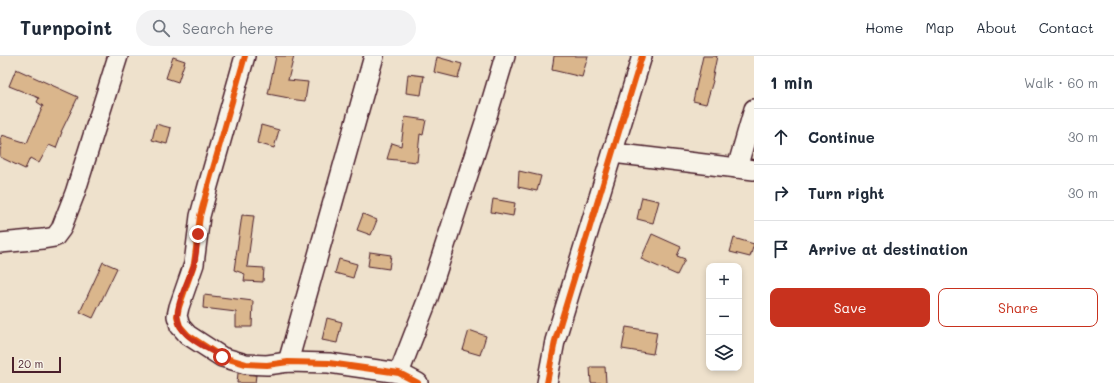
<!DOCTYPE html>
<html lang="en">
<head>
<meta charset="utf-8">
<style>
	:root { --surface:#fff; --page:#f2f2f3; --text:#1f2937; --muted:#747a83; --line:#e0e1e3; --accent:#c8321e }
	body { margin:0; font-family:Mali,sans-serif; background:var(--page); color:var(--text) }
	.controls { position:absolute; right:12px; bottom:12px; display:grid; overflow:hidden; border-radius:8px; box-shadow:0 2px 6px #0003 }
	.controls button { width:36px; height:36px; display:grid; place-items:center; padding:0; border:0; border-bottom:1px solid var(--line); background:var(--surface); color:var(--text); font:20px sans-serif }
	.scale { position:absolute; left:12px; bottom:10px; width:49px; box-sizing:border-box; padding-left:4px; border:2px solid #4a1f2b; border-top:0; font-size:11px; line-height:14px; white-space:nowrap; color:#4a1f2b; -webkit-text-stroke:3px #f7f3e8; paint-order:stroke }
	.stop { position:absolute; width:12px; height:12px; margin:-9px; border:3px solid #c8321e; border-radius:50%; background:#fff }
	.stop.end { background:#c8321e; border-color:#fff; box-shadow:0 1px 4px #0008 }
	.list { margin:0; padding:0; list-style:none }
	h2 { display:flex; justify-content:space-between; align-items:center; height:52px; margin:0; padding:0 16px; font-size:17px }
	h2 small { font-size:13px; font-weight:400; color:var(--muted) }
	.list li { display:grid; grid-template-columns:26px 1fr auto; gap:12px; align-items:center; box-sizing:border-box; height:56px; padding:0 16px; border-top:1px solid var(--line) }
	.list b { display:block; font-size:15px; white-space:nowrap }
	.list em { font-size:13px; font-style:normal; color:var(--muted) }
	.actions { display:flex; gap:8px; padding:12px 16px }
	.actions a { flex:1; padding:9px 0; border:1px solid var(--accent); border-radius:8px; text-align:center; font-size:14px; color:var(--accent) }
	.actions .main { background:var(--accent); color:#fff }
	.icon { flex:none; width:22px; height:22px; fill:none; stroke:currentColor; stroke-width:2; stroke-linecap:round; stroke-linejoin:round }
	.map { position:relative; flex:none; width:754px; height:327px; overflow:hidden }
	header { display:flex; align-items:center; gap:24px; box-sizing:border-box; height:56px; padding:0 20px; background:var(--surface); border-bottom:1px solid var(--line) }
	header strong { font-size:19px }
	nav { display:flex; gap:22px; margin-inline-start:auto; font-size:14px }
	.search { width:280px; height:36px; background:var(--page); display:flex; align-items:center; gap:10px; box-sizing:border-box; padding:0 14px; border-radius:22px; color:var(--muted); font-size:15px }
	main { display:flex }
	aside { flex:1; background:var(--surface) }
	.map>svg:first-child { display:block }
</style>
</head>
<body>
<header>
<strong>Turnpoint</strong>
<div class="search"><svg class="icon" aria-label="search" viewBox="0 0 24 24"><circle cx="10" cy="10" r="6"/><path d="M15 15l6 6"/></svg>Search here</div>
<nav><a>Home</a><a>Map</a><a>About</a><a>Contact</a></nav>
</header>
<main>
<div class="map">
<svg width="754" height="327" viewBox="0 0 754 327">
	<rect width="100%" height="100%" fill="#eee1cc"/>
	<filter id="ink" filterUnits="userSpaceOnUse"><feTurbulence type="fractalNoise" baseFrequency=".025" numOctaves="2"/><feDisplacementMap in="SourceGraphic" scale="8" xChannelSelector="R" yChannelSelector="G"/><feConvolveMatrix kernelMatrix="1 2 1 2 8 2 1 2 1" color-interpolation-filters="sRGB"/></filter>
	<g filter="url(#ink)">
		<!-- building -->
		<g fill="#dab68c" stroke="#4a1f2b">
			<path d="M276,0H294L288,24L308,26L305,45L289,43V42L268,38Z"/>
			<path d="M554,0H588L582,21L552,14Z"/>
			<path d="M703,0H717L712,24L713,25L706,48L693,45Z"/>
			<path d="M173,1L185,5L178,26L166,22Z"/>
			<path d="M437,1L462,8L458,22L434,16Z"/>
			<path d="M16,13L78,41L61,76H62L56,92L49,89L39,107L30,102L25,113L0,101V94L2,88L0,87V84L2,79L27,87L43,50L37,46L39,42L9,30Z"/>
			<path d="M408,18L424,20L421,39L406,37Z"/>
			<path d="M405,61L426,64L423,79L420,78L417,106L387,103L392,87L401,90Z"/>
			<path d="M156,68L171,72L167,88L152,84Z"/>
			<path d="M261,69L279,74L274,92L257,87Z"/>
			<path d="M519,115L541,120L537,135L518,131Z"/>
			<path d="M642,141L659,145L653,167L637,163Z"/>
			<path d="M493,143L515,147L513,160L491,156Z"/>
			<path d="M363,158L377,164L371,179L357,174Z"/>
			<path d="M242,159L254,160L247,211L264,212L263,226L244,225L245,218L234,214Z"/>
			<path d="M652,178L681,191L677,200L685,203L677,219L641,203Z"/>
			<path d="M734,182L754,188L750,201L730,196Z"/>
			<path d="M370,196L391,199L389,213L368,210Z"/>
			<path d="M339,203L357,208L353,222L335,217Z"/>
			<path d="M103,206L117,212L93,262L80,256Z"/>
			<path d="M204,239L253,245L252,271H236V256L203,252Z"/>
			<path d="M327,262L342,266L337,287L322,284Z"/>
			<path d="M626,271L657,276L653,298L622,293Z"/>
			<path d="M469,274L486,280L480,299L463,294Z"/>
			<path d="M590,311H605L606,327H591Z"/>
			<path d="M238,317L256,319L255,327H237Z"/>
		</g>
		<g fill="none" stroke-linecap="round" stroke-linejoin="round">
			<!-- minor casing -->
			<g stroke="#4a1f2b" stroke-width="22">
				<g id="minor">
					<path d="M245,0L208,130L200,160L194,208L179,251L177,260L180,270L188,279L222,301L246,308L267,309L288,306L329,307L399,317L418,327"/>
					<path d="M613,97L754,114"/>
					<path d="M737,112L754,53"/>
					<path d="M0,187L43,183L55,181L61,173L75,137L118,0"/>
					<path d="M288,306L374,0"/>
					<path d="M399,317L427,245L487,60L505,0"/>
					<path d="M547,327L555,285L642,0"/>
				</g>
			</g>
			<!-- minor -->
			<use href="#minor" stroke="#f7f3e8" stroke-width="19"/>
			<!-- cycleway casing -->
			<g stroke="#f7f3e8" stroke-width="8">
				<g id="cycleway">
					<path d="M245,0L208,130L200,160L194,208L179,251L177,260L180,270L188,279L222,301L246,308L267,309L288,306L329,307L399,317L418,327"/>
					<path d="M547,327L555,285L642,0"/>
				</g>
			</g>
			<!-- cycleway -->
			<use href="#cycleway" stroke="#e8590c" stroke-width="6"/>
		</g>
	</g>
	<g fill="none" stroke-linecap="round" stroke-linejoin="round" filter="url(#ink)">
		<!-- route -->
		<path stroke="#c8321e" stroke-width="5" d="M198,178C197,188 197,198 194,208C189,225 171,253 180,270C186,283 210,294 222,301"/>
	</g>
</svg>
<div class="controls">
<button>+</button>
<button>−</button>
<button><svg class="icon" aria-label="layers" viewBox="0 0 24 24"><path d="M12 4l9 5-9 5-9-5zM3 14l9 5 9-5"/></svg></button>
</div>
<div class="scale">20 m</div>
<div class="stop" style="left:222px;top:301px"></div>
<div class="stop end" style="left:198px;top:178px"></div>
</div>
<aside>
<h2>1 min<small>Walk · 60 m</small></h2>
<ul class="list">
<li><svg class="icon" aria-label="ahead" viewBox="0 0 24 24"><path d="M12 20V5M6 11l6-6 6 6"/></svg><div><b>Continue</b></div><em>30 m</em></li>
<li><svg class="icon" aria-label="right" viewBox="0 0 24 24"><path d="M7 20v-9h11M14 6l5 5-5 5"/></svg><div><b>Turn right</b></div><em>30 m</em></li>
<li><svg class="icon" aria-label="arrive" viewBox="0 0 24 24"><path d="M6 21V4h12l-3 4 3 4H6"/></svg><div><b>Arrive at destination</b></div></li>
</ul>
<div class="actions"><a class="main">Save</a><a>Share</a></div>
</aside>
</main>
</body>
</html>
